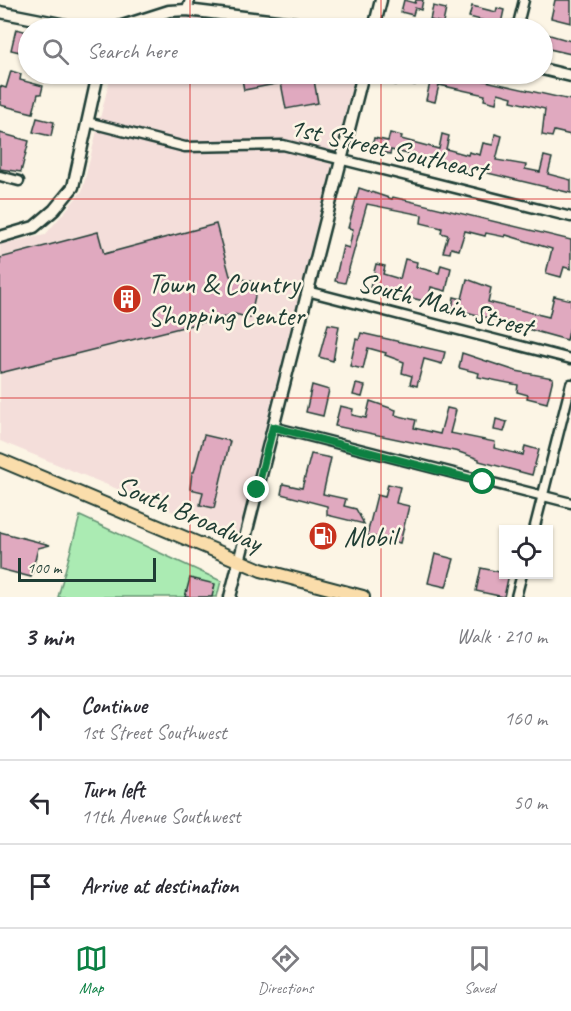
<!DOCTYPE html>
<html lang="en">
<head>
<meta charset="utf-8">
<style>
	:root { --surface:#fff; --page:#f7f7f7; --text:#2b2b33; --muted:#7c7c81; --line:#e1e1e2; --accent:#0b8043 }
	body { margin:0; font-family:Caveat,sans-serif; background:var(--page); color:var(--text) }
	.controls { position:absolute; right:18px; bottom:18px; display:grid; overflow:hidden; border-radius:0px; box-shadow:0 2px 4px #0004 }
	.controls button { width:54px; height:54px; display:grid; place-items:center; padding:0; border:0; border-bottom:2px solid var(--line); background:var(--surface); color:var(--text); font:30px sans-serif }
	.scale { position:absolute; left:18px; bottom:15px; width:138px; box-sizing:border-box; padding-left:6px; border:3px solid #1f3d34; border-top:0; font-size:16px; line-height:21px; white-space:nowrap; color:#1f3d34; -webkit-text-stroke:4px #fcf5e5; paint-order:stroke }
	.stop { position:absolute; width:18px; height:18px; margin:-14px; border:4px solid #0b8043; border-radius:50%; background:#fff }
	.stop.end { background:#0b8043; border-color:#fff; box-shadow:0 2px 6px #0008 }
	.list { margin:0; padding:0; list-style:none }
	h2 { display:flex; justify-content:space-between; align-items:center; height:78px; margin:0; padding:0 24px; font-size:26px }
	h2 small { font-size:20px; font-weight:400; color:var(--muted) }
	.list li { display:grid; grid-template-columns:39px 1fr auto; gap:18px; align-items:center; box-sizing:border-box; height:84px; padding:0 24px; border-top:2px solid var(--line) }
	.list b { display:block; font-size:22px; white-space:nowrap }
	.list p { margin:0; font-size:20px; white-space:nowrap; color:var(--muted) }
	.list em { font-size:20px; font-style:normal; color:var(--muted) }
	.icon { flex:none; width:33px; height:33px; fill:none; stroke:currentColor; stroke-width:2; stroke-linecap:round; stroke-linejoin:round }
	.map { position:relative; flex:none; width:571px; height:597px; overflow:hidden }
	.search { position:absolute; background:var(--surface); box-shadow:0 2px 4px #0004; left:18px; right:18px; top:18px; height:66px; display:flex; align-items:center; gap:15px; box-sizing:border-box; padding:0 21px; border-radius:33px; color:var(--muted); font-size:22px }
	.sheet { height:330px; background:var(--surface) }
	nav { display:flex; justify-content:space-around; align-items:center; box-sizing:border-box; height:84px; border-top:2px solid var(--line); background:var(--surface); font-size:16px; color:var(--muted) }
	nav a { display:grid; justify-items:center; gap:3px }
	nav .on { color:var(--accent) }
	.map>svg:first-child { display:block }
</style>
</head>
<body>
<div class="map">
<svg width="571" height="597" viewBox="0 0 571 597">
	<rect width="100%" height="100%" fill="#fcf5e5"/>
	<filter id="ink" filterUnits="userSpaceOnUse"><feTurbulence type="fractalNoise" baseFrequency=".0167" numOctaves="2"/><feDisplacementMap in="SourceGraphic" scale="12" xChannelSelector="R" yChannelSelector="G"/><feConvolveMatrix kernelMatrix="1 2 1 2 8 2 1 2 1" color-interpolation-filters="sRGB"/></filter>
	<g filter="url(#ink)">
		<!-- built -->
		<g fill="#f4deda">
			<path d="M189,17L211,20L282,28H145Z"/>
			<path d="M111,74H355L237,538L0,441V244L45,235L82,191Z"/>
		</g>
		<!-- green -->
		<path fill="#abebb3" stroke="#659474" stroke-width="1.5" d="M80,516L221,581L217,597H58Z"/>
		<!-- building -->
		<g fill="#e0a9bf" stroke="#1f3d34" stroke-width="1.5">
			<path d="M404,0L415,3L416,0H423L421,10L415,8L413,15L401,12Z"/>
			<path d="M555,0H571V23L551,18Z"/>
			<path d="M433,6L446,9L443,23L430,20Z"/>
			<path d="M472,6L496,12L497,8L504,10L500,28H492L493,23L469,17Z"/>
			<path d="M16,29L28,32V46L22,45L20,52L11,50Z"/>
			<path d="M543,33L571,41V54L549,49L545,62H543Z"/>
			<path d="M11,71L21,74L20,80L43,86L41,94H38L33,113L0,105V86L6,88Z"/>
			<path d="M241,74H313L318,103L286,109L281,83L244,90Z"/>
			<path d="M381,74H418L415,85L397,80L396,85L382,81Z"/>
			<path d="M432,74H472L482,76L481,80L571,100V135L554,131L552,137L542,135L545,109L511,101L512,97L498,93L496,103L484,100L485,95L439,85L435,102L426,100Z"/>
			<path d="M37,118L54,122L51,136L33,132Z"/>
			<path d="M0,133L29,141L21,172L0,169Z"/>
			<path d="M390,133L402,136L401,139L439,149L442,134L449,136L446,149L468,155L469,152L480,155L483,143L493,145L495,134L502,136L496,160L526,165L525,169L540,172L544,156L552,158L548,174L571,180V193L391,150L390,154L371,150L374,138L388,141Z"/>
			<path d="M359,188L392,199L393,197L571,240V269L564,267L561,277L546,273L552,249L506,235L505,237L486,233L485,236L465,231L459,250L451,248L450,253L443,252L448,235L441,233L442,228L421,223L422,215L367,204L345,283L335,281L343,246L349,248L353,229L348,228Z"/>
			<path d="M216,224L230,276L258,283L250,318L235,314L0,373V258L98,232L104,254Z"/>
			<path d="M405,259L417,262L416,267L439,273L441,265L451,268L446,291L431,287L428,302L370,288L376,264L385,266L383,274L400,279Z"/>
			<path d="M467,279L491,288L488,302L549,317L554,296L571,300V322L567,340L452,308L454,297L462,299Z"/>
			<path d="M328,324L339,326L333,361L319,357Z"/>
			<path d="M361,333L445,352L442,364L424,359L417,386L410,384L412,376L402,373L404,362L385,355L386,353L368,348L363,369L350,366L356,339L359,340Z"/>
			<path d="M462,353L516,371L553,378L547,403L527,398L528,395L517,392L518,385L478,377L479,373L459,368Z"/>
			<path d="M356,384L365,386L362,397L353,395Z"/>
			<path d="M312,385L329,390L323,416L306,412Z"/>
			<path d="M370,401L396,410L395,415L416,420L414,428L440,434L447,408L456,410L450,433L495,442L494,448L523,455L525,446L539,450L532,475L479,461V459L459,452L335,426L340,406L353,409L352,415L366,418Z"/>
			<path d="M496,419L507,422L504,432L494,430Z"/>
			<path d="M204,435L230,441L214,508L200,505L203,492L190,489L192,472H194Z"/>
			<path d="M311,454L331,458L323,494L346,499L344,506L356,509L364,524L327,515V506L281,494L283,484L302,488Z"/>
			<path d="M388,484L400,487L396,503L409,506L400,543L367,535L377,495L385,497Z"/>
			<path d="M0,532L50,545L38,548L31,577L0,569Z"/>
			<path d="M435,554L454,559L446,587L428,583Z"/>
			<path d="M481,568L509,574L504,597L476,591Z"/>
			<path d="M190,578L215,584L212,597H185Z"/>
		</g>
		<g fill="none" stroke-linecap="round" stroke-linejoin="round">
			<!-- minor casing -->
			<g stroke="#1f3d34" stroke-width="13">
				<g id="minor">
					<path d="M187,10L190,0"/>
					<path d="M517,28L524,0"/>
					<path d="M87,122L185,147L283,145L571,217"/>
					<path d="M0,176L19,181"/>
					<path d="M307,291L571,359"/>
					<path d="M273,427L571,503"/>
					<path d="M534,530L571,384"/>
					<path d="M516,597L522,574"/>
				</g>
			</g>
			<!-- tertiary casing -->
			<g stroke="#1f3d34" stroke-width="15">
				<g id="tertiary">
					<path d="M0,12L81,28"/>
					<path d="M116,28L169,11L187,10L335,28"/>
					<path d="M374,28L381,0"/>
					<path d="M542,69L571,76"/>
					<path d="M0,237L34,227L54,210L73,187L98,74"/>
					<path d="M230,597L363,74"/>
				</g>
			</g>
			<!-- primary casing -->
			<g stroke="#1f3d34" stroke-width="16">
				<path id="primary" d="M0,460L261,570L363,597"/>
			</g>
			<!-- minor -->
			<use href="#minor" stroke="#fcf5e5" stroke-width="8"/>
			<!-- tertiary -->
			<use href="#tertiary" stroke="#fcf5e5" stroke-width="10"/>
			<!-- primary -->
			<use href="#primary" stroke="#faddab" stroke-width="12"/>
		</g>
	</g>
	<g fill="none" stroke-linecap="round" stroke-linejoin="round" filter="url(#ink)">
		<!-- route -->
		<path stroke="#0b8043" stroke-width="8" d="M257,490L273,427L483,482"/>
	</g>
	<!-- grid -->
	<path fill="none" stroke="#d62828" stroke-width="1.5" stroke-opacity="0.55" d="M190,0V28M381,0V28M190,74V597M381,74V597M0,199H571M0,398H571"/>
	<!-- icons -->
	<defs>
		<g id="building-disc" transform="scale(1.5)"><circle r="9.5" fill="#c8321e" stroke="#fcf5e5"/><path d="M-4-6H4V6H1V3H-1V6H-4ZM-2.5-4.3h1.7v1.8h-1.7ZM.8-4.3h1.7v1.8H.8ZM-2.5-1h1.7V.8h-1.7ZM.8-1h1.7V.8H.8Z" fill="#fff"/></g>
		<g id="fuel-disc" transform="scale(1.5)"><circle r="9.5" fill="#c8321e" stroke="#fcf5e5"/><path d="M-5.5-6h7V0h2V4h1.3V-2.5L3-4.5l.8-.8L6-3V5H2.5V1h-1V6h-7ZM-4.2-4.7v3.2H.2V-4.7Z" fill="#fff"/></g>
	</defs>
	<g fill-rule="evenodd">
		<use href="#building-disc" x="127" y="299"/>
		<use href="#fuel-disc" x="323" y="536"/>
	</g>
	<g text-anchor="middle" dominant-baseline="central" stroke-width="5" stroke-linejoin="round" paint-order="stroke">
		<!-- street labels -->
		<g font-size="28" fill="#1f3d34" stroke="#fcf5e5">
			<text transform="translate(388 148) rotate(13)">1st Street Southeast</text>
			<text transform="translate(445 304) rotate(15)">South Main Street</text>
			<text transform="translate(189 513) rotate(23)">South Broadway</text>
		</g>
		<!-- poi labels -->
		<g font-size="28" fill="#1f3d34" stroke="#fcf5e5" text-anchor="start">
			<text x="148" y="283">Town &amp; Country<tspan x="148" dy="32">Shopping Center</tspan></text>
			<text x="344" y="536">Mobil</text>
		</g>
	</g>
</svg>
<div class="controls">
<button><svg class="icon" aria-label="locate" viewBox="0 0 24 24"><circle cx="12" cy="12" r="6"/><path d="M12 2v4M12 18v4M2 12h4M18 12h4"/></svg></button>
</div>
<div class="scale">100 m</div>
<div class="stop" style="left:483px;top:482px"></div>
<div class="stop end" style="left:257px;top:490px"></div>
<div class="search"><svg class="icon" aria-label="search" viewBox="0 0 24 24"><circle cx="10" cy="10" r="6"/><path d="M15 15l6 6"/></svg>Search here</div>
</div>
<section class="sheet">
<h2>3 min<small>Walk · 210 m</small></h2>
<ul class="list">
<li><svg class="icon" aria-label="ahead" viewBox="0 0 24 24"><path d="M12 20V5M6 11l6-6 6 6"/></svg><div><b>Continue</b><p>1st Street Southwest</p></div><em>160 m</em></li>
<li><svg class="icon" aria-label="left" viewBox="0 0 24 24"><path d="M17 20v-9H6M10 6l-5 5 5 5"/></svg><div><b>Turn left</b><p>11th Avenue Southwest</p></div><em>50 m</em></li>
<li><svg class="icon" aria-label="arrive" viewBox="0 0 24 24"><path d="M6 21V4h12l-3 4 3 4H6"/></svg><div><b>Arrive at destination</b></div></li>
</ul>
</section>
<nav>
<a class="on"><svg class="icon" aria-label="map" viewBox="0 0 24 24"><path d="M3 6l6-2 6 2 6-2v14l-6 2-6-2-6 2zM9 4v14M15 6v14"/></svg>Map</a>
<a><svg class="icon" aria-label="directions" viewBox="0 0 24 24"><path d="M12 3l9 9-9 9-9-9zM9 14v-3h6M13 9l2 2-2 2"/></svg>Directions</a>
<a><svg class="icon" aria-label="saved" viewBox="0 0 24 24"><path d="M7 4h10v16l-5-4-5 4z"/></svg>Saved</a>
</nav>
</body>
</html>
